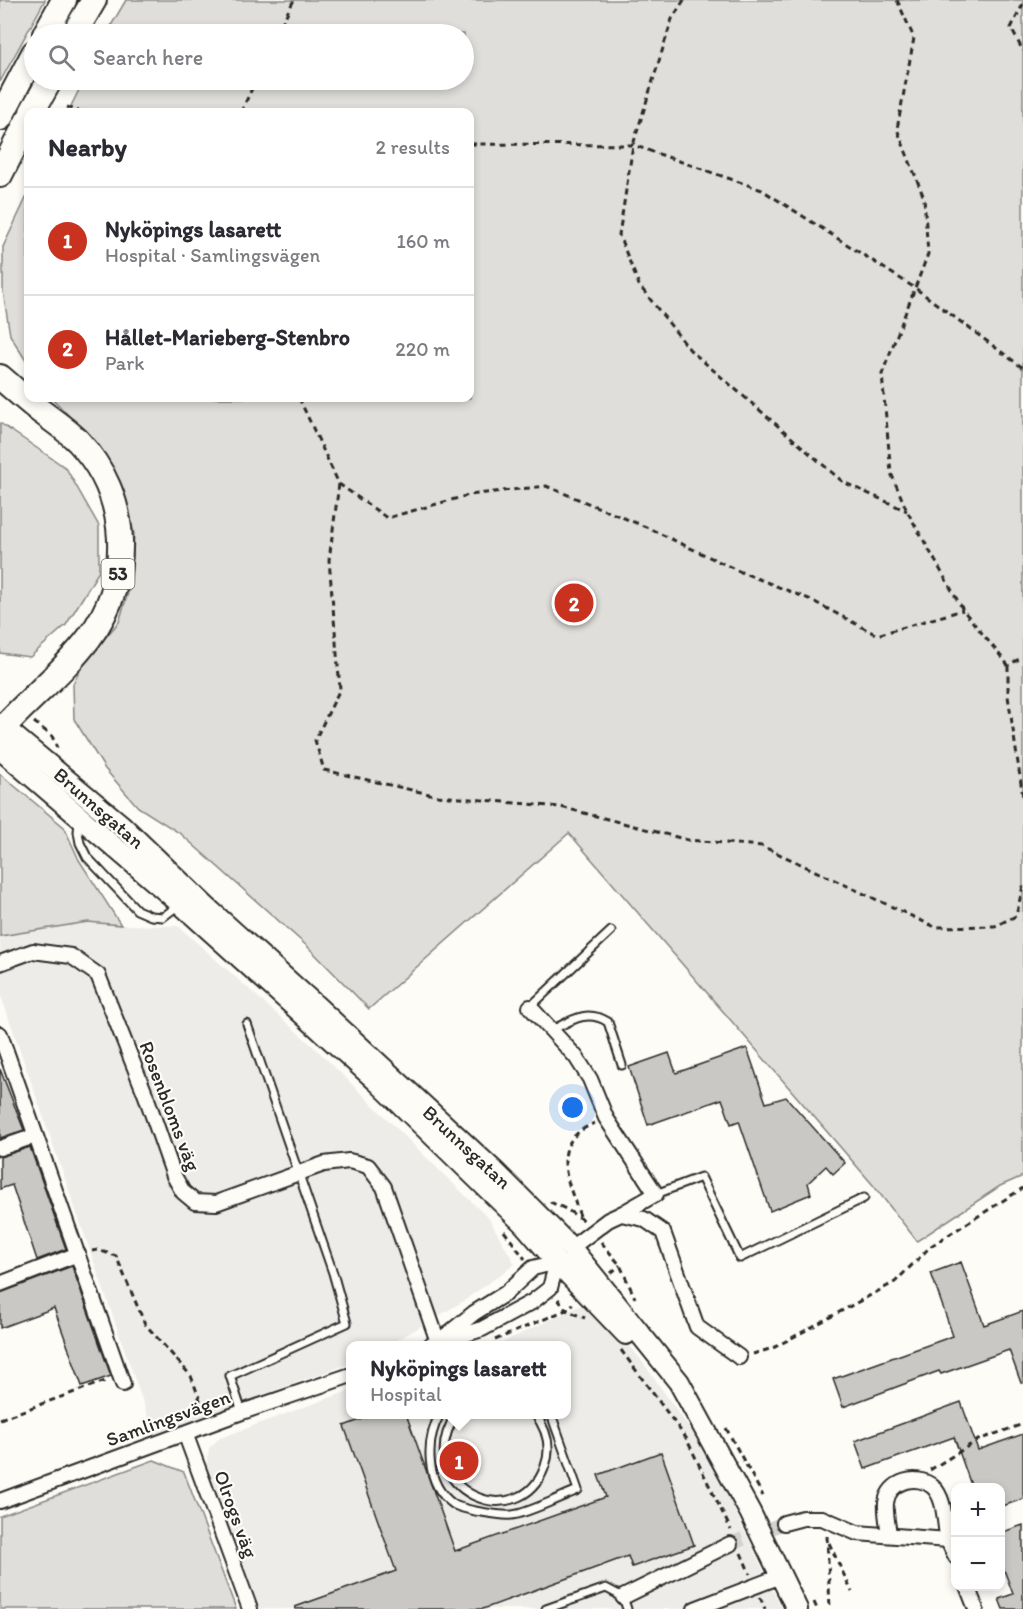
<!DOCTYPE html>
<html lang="en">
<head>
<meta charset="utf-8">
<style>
	:root { --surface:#fff; --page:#f7f7f7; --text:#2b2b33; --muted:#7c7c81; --line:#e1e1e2; --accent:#c8321e }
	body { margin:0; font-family:Itim,sans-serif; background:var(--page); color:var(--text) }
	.controls { position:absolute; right:18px; bottom:18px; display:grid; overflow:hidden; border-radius:12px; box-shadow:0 3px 9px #0003 }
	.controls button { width:54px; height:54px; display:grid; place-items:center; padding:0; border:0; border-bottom:2px solid var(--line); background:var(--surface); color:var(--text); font:30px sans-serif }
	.you { position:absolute; left:573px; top:1108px; width:21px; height:21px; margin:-15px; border:4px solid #fff; border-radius:50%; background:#1a73e8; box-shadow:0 0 0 9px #1a73e833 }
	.badge { display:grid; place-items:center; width:39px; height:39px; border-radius:50%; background:var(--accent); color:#fff; font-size:20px; font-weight:700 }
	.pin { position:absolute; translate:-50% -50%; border:3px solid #fff; box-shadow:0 2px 6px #0006 }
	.popup { position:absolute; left:346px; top:1341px; width:225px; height:78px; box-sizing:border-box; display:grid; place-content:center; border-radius:12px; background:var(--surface); filter:drop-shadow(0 2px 4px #0005); font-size:20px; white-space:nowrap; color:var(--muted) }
	.popup b { font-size:22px; color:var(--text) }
	.popup::after { content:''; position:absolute; left:50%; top:100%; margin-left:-12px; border:12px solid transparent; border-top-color:var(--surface) }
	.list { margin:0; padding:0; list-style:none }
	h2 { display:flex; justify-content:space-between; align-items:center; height:78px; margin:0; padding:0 24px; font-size:26px }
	h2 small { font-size:20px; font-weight:400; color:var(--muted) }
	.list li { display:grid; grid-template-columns:39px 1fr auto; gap:18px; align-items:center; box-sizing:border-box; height:108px; padding:0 24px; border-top:2px solid var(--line) }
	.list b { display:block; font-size:22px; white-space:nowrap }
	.list p { margin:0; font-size:20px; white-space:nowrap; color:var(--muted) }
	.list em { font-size:20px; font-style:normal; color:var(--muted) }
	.icon { flex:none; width:33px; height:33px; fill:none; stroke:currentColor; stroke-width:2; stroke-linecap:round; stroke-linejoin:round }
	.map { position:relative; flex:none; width:1023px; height:1609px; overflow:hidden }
	.search { position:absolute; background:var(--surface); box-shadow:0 3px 9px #0003; left:24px; top:24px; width:450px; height:66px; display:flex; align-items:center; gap:15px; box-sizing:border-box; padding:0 21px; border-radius:33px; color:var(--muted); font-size:22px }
	.panel { position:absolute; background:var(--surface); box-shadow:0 3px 9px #0003; left:24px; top:108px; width:450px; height:294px; border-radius:12px }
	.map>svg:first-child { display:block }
</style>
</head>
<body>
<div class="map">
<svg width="1023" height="1609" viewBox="0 0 1023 1609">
	<rect width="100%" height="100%" fill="#fdfcf7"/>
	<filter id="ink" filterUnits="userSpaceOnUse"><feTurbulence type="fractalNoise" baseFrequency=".0167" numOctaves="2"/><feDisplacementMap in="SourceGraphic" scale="12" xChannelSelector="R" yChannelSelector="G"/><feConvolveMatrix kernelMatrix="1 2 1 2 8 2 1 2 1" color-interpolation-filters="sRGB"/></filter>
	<g filter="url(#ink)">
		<!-- built -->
		<g fill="#edece8">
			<path d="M88,922L121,925L178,926L315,1048L489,1219L515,1264L462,1302L389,1345L351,1346V1363L154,1434L0,993V936Z"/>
			<path d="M588,1302L639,1357L707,1453L782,1609H260L206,1468L209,1448L220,1438L351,1390V1414H567V1346L497,1345Z"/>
		</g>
		<!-- green -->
		<g fill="#dfdeda" stroke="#858482" stroke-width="1.5">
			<path d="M0,0H45L0,82Z"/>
			<path d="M126,0H1023V1176L1000,1186L917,1241L873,1185L569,833L369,1009L308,947L181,834L138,807L105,769L74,719L73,684L86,659L119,622L131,583L134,534L123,488L103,452L52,398H470V112H68L84,80H464V34H106Z"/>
			<path d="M28,194V364L10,335L3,291V247Z"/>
			<path d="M0,423L66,468L99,526V571L66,625L30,657L0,653Z"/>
			<path d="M0,774L64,827L79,860L121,925L88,922L0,936Z"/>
			<path d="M154,1460L184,1472L236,1609H0V1516Z"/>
		</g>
		<!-- building -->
		<g fill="#c9c8c4" stroke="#2b2b2b" stroke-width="1.5">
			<path d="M747,1048L766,1103L786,1097L845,1163L833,1174L826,1166L808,1183L811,1194L770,1211L739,1121L731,1124L722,1099L648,1125L629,1067L669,1053L676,1073Z"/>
			<path d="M0,1069L24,1130L0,1138Z"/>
			<path d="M30,1147L66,1249L37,1260L12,1185L0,1189V1157Z"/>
			<path d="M961,1262L984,1325L1023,1311V1383H1021L1009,1350L941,1374L939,1371L843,1407L833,1379L953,1336L931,1273Z"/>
			<path d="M72,1266L111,1376L82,1386L54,1308L0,1328V1293Z"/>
			<path d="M961,1402L978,1450L1023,1434V1499L1000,1507V1488H972L954,1437L865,1469L855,1441Z"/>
			<path d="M376,1414H406L455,1551L606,1497L598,1475L661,1452L694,1545L632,1567L628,1556L483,1609H296L295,1607L396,1571L344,1426Z"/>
			<path d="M1023,1525V1609H1003L999,1599L1013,1594L1000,1559V1533Z"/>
		</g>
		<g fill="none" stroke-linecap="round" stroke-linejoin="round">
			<!-- street-tunnel -->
			<path stroke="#d3d2ce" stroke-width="14" stroke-dasharray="14 7" stroke-linecap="butt" d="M730,1544L784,1523"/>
			<!-- lane casing -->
			<g stroke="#2b2b2b" stroke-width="11">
				<g id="lane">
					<path d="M79,821L78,832L80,843L87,857L137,910L151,916L163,917L180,904"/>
					<path d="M530,1007L611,931"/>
					<path d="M552,1030C572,1020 587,1009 608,1022L622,1065"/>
					<path d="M656,1194L701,1177L740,1258L864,1198"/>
					<path d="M242,1412L230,1376L347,1323L333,1273L247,1024"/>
					<path d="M440,1414C425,1441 425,1484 453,1504C462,1510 501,1516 512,1515C527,1514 562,1496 578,1490L551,1414"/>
					<path d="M456,1414C408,1491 521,1537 545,1466C552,1447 547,1430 535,1414"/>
					<path d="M546,1609L606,1588L623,1597L627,1609"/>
				</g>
			</g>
			<!-- street casing -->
			<g stroke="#2b2b2b" stroke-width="18">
				<g id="street">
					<path d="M0,963L33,951L71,956L98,975L146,1096L174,1176L183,1192L195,1202L216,1203L324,1164L349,1161L368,1166L384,1187L438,1342"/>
					<path d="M530,1007L576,1057L590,1079L606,1118L656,1194L621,1214"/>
					<path d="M0,1034L123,1384"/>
					<path d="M0,1148L35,1136"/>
					<path d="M571,1248L608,1220L621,1214L644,1219L663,1232L697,1327L739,1357"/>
					<path d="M0,1284L78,1254"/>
					<path d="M429,1346L482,1329L532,1302L550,1288L557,1262L533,1268L506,1293L474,1313L438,1342"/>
					<path d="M185,1433L250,1609"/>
					<path d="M0,1501L242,1412L351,1375"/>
					<path d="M784,1523L803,1518H822L857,1533L948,1540"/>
					<path d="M889,1535C888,1525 885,1513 886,1503C888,1481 918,1473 933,1487C946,1499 944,1524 948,1540C950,1546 953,1551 956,1557"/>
					<path d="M967,1586L976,1609"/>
					<path d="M623,1597L730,1544"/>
					<path d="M695,1609L781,1576"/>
				</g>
			</g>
			<!-- secondary casing -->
			<g stroke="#2b2b2b" stroke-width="24">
				<g id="secondary">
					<path d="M3,727L121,825L206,907L316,1006L493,1170L571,1248L679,1382L750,1512L797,1609"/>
					<path d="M0,749L181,904L377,1081L524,1224L557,1262L626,1334"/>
				</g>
			</g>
			<!-- highway casing -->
			<g stroke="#2b2b2b" stroke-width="28">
				<g id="highway">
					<path d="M45,34L64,0"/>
					<path d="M74,34L94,0"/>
					<path d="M32,112L50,80"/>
					<path d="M0,118L34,53"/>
					<path d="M0,175L28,120"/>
					<path d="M0,377C13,388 25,399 39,410C52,420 66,429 78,441C130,496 134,578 89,638C63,673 28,699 0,731"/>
				</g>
			</g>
			<!-- path -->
			<g stroke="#2b2b2b" stroke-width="3" stroke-dasharray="6 4.5" stroke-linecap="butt">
				<path d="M684,0L672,19L633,145L619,235L639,285L690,350L843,482L907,511"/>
				<path d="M897,0L914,38L897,129L924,198L928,254L882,374L891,473L907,511L963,610L1008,665L1023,657"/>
				<path d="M1023,4L1011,28L1023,51"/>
				<path d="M276,34L294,0"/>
				<path d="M67,107L82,112"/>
				<path d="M241,112L256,80"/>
				<path d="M470,144L633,145L762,190L915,288L1023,368"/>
				<path d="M299,398L339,484L387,518L469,495L546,486L646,527L741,572L809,599L877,635L963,610"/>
				<path d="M339,484L329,560L340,689L315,740L324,770L438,796L561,807L688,840L762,846L935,927L995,926L1016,916L1023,886"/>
				<path d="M1008,665V696L1023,797"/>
				<path d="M34,722L52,736L57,748"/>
				<path d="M550,1202L566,1209L584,1221"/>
				<path d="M580,1216C567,1179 548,1142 595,1123"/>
				<path d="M504,1231L525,1259"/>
				<path d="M601,1242L620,1265L635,1298"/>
				<path d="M92,1251L98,1250L116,1256L145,1324L191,1376L204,1411"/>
				<path d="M611,1273L620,1265"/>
				<path d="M558,1299L566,1310L573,1304"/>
				<path d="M495,1340L566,1310L585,1318"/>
				<path d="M621,1350L686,1438L731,1530"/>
				<path d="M753,1354L773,1348L895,1282L931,1246L1023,1188"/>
				<path d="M0,1419L108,1380"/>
				<path d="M726,1428L763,1496"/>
				<path d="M930,1470L978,1440L1023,1424"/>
				<path d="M827,1536L830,1609"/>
				<path d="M829,1543L852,1592"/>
				<path d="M741,1553L750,1574"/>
				<path d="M760,1597L765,1609"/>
				<path d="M814,1602L817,1609"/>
			</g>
			<!-- lane -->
			<use href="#lane" stroke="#fdfcf7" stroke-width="7"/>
			<!-- street -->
			<use href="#street" stroke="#fdfcf7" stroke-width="14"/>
			<!-- secondary -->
			<use href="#secondary" stroke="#fdfcf7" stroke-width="20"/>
			<!-- highway -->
			<use href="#highway" stroke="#fdfcf7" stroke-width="24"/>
		</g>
	</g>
	<g text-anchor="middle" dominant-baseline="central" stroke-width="4.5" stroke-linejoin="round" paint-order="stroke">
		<!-- shield labels -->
		<rect fill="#fdfcf7" stroke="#6a6a68" stroke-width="1.5" x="101.5" y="559" width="33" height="30" rx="4.5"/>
		<g font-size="18" font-weight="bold" fill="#2b2b2b">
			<text x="118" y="574">53</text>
		</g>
		<!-- street labels -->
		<g font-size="20" fill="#2b2b2b" stroke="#fdfcf7">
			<text transform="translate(99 808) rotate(41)">Brunnsgatan</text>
			<text transform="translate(170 1106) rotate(69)">Rosenbloms väg</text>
			<text transform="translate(467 1147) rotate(43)">Brunnsgatan</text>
			<text transform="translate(168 1418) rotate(-20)">Samlingsvägen</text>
			<text transform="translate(236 1514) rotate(70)">Olrogs väg</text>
		</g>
	</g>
</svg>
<div class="controls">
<button>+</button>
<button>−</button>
</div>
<div class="you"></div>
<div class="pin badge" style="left:459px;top:1461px">1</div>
<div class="popup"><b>Nyköpings lasarett</b>Hospital</div>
<div class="pin badge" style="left:574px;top:603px">2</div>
<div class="search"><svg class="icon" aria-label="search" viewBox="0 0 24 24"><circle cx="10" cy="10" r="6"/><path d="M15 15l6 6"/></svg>Search here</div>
<section class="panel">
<h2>Nearby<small>2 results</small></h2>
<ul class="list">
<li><span class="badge">1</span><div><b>Nyköpings lasarett</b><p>Hospital · Samlingsvägen</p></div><em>160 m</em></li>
<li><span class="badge">2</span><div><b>Hållet-Marieberg-Stenbro</b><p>Park</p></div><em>220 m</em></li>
</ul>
</section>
</div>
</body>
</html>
